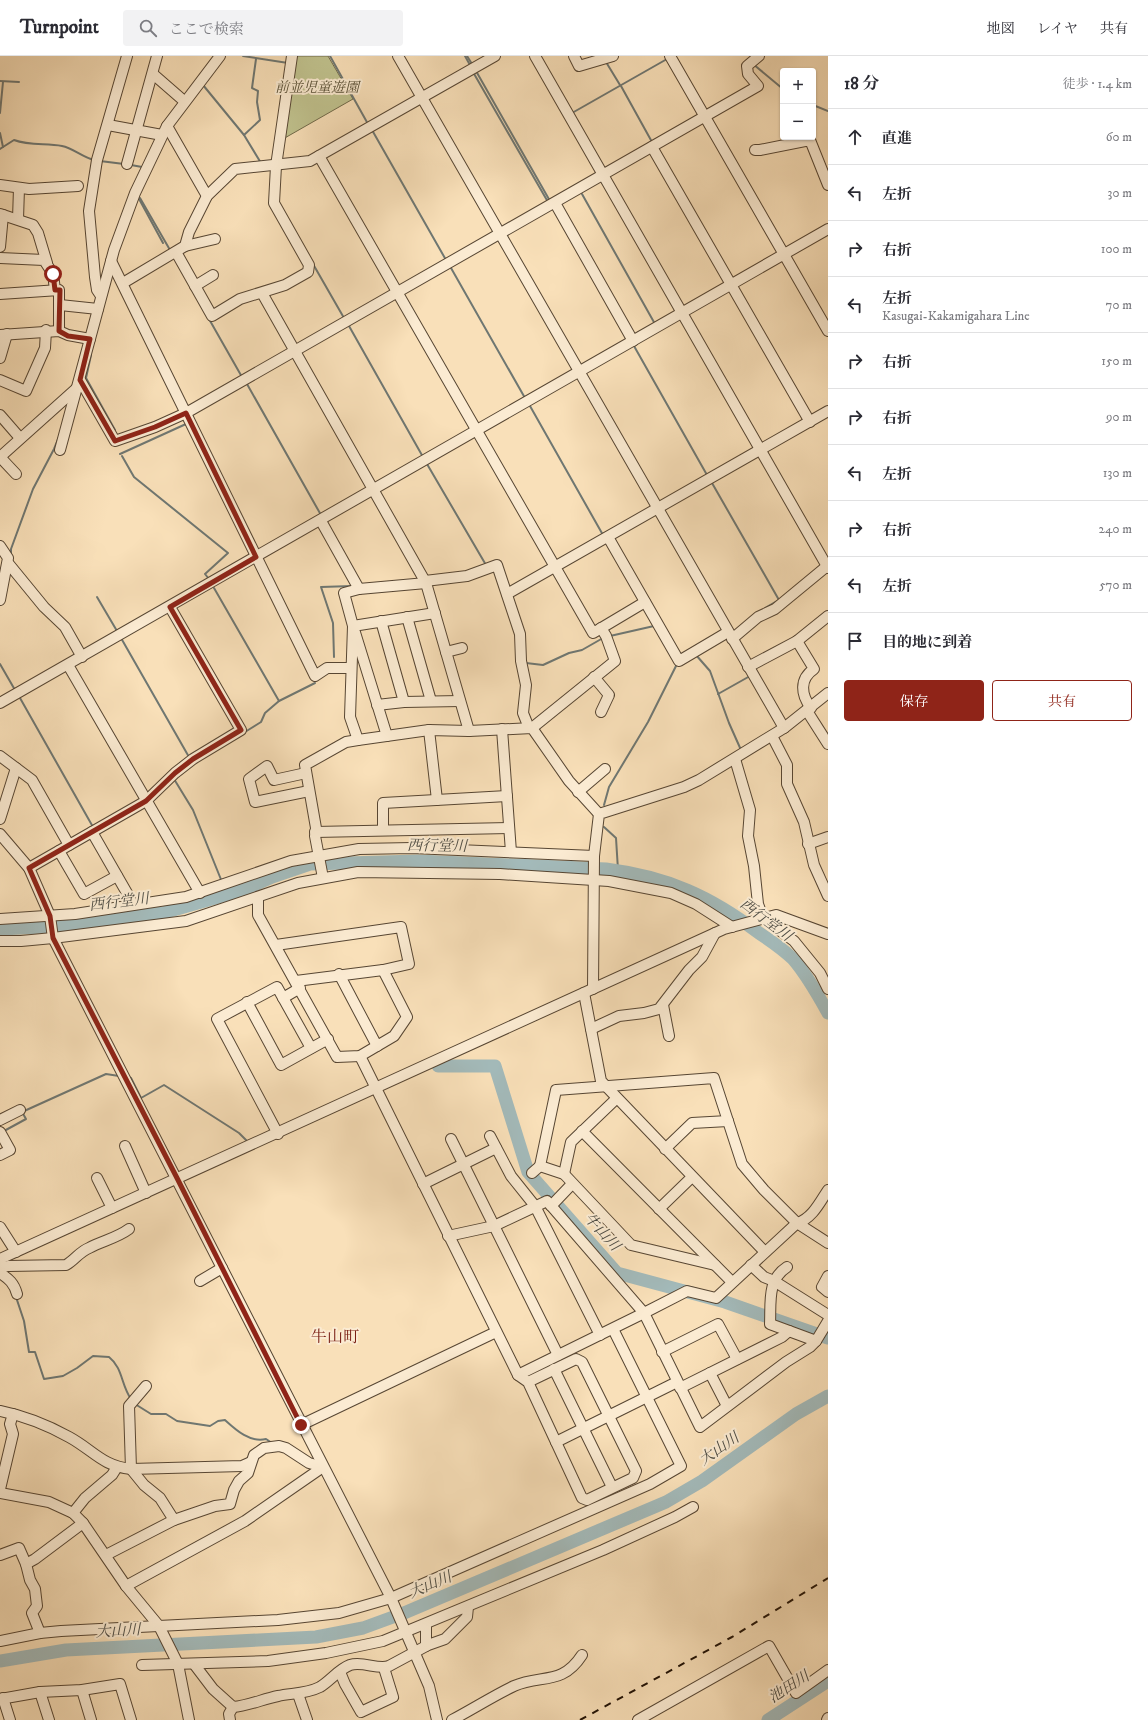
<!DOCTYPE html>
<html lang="ja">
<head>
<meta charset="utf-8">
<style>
	:root { --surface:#fff; --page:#f2f2f3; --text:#2b2b33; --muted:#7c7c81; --line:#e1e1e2; --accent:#8f2418 }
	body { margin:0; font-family:"IM FELL DW Pica","Noto Serif JP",serif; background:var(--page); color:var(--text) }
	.controls { position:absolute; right:12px; top:12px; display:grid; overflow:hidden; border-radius:4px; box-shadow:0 1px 3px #0004 }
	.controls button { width:36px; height:36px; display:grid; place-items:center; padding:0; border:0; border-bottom:1px solid var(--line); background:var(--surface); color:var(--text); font:20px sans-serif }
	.stop { position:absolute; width:12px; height:12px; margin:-9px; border:3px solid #8f2418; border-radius:50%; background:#fff }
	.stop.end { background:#8f2418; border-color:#fff; box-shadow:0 1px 4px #0008 }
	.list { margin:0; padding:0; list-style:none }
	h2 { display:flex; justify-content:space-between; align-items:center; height:52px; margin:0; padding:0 16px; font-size:17px }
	h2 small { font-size:13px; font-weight:400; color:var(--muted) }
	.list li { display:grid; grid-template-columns:26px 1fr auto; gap:12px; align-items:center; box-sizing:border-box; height:56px; padding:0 16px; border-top:1px solid var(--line) }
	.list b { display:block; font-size:15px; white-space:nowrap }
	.list p { margin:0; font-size:13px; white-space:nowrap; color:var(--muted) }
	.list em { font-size:13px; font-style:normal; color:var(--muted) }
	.actions { display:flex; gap:8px; padding:12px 16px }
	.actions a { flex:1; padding:9px 0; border:1px solid var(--accent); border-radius:4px; text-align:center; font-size:14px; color:var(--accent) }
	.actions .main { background:var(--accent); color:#fff }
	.icon { flex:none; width:22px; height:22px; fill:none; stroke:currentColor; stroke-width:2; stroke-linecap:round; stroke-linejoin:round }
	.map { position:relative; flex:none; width:828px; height:1664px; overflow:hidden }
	header { display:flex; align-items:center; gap:24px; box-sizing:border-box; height:56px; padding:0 20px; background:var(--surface); border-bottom:1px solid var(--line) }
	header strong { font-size:19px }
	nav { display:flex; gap:22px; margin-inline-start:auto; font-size:14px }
	.search { width:280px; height:36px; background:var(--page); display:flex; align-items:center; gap:10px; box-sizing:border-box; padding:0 14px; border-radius:4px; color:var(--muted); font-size:15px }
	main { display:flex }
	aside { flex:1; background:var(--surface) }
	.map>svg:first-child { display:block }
</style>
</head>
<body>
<header>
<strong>Turnpoint</strong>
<div class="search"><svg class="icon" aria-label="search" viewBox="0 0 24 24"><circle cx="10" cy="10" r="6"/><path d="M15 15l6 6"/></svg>ここで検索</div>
<nav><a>地図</a><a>レイヤ</a><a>共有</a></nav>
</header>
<main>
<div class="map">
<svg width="828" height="1664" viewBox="0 0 828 1664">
	<rect width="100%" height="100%" fill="#f9e0b9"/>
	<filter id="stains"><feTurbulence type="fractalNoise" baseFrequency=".005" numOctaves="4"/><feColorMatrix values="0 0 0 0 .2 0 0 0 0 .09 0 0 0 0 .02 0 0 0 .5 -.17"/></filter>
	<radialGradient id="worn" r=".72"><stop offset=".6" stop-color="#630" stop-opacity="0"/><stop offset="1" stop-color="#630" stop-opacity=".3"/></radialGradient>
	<!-- green -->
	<path fill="#c0c28e" stroke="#706a4a" d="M295,0H328L353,43L283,83Z"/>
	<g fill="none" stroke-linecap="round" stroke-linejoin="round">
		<!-- stream -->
		<g stroke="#6f7772" stroke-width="2">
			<path d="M243,0L288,7"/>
			<path d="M330,0L368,68"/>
			<path d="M465,0L470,9"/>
			<path d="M467,0L472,8"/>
			<path d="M606,6L620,29"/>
			<path d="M753,8L783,33"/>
			<path d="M476,15L550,145"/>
			<path d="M473,16L548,146"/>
			<path d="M0,25L19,26"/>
			<path d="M203,29L244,79L261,107"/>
			<path d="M621,30L652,86"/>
			<path d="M813,49L828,55"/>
			<path d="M0,57L3,26"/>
			<path d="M572,57L667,3"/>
			<path d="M372,74L446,204"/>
			<path d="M0,77L3,91L0,93"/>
			<path d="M244,79L260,64L257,46L258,35L252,32L256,3"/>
			<path d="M3,91L14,84C30,90 46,87 62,90C73,92 82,101 94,104"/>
			<path d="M100,105L124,108"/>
			<path d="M131,109L142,111"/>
			<path d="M582,138L655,268"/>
			<path d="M138,141L163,187"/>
			<path d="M140,142L170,194"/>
			<path d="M313,208L344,262"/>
			<path d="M451,212L525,342"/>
			<path d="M209,263L242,321"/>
			<path d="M349,270L423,401"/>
			<path d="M634,290L707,419"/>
			<path d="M91,299L86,322L115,374"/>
			<path d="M247,328L321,459"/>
			<path d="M530,350L603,479"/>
			<path d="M120,398L186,368"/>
			<path d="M122,400L134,421L228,497L205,518L209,523"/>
			<path d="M427,408L486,509"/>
			<path d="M712,427L779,544"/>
			<path d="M11,497V493L33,433L54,393L59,381"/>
			<path d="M214,532L279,645"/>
			<path d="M97,541L117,575"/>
			<path d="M765,552L777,545"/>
			<path d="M610,580L654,570"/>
			<path d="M121,582L189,701"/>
			<path d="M696,599L710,615L729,667L741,694"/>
			<path d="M334,601L333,567L321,531L352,530"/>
			<path d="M526,607L543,609L569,597L582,594L603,582"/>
			<path d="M0,608L15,634"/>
			<path d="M718,638L750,620"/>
			<path d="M20,642L93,771"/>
			<path d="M245,676L261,666L265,657L279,645L315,627"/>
			<path d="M174,723L193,754L222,826"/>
			<path d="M604,749L609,731L648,666L677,608"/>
			<path d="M604,771L616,782L618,814"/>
			<path d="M63,863L64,869"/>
			<path d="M128,1021L131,1022L141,1042L164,1029L239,1077L247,1085"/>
			<path d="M4,1075L26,1063L22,1056L106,1018L119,1020"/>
			<path d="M16,1241L24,1265L29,1296H35L44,1323L63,1320L77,1312L93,1300L109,1301C123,1312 121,1329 131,1343"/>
			<path d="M135,1348L151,1358H166L177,1365L210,1370L218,1365L225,1364C236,1374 250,1387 266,1383L272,1387"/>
		</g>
		<!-- river -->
		<g stroke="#a3baba" stroke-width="13">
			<path d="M0,873L45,871L163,857L243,834L272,821L310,808L418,805L606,813C668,821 710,840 759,877C771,885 783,893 793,903C807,919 818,939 828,957"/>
			<path d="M438,1010H495L528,1116L617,1217L725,1246L828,1282"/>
			<path d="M0,1605L66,1594L316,1581L363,1572L404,1557L666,1446L702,1425L796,1358L828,1340"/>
			<path d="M768,1664L828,1625"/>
		</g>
		<!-- minor casing -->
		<g stroke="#574633" stroke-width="12">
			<g id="minor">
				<path d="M398,0L784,672"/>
				<path d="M535,0L828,512"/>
				<path d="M574,0L579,10L613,0"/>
				<path d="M670,0L828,275"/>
				<path d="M153,18L184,45"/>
				<path d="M108,69L162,79"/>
				<path d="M167,70L207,140"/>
				<path d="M652,91L810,366"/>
				<path d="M755,94H760L810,84L828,129"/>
				<path d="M319,100L593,577L645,546"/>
				<path d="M127,108L157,0"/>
				<path d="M0,129L29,133L78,130"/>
				<path d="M555,147L633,285"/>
				<path d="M0,158L3,159L0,191"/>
				<path d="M3,159L33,169L38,177L47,207"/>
				<path d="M18,163L19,132"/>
				<path d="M185,190L215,183"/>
				<path d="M176,196L212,260L240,243L285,229L308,216L309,209L274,147L276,110L292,0"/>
				<path d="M0,202L44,204L53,218L55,234"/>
				<path d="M111,205L315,620L327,612H351"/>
				<path d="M123,227L185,190L189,176L207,140L235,113L310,105L495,0"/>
				<path d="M195,230L213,219"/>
				<path d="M262,237L426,527L469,675"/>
				<path d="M0,238L59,234V275"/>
				<path d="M101,240L97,234L95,221L89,155L97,104L127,0"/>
				<path d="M60,249L98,253"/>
				<path d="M0,279L59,275L68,279L90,283"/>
				<path d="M0,302L7,278"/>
				<path d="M0,324L26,335L45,292L46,274"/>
				<path d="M80,324L115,385L155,371L186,357L758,30L748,18L747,10L759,0"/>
				<path d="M0,359L20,382"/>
				<path d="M60,394L114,194L135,137L167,70L220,0"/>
				<path d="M0,401L77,332"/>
				<path d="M0,401L16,418"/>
				<path d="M321,465L359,533"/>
				<path d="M608,481L679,605L728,576"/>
				<path d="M0,490L8,502L0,544"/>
				<path d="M8,507L44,551L65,571L82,601"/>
				<path d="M425,525L467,520L497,509L520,578L521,605L526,629L523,657L529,672"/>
				<path d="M426,527L359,533L344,537L353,570L350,661L358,684L429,674L469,675L532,672L569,725L599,758"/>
				<path d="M507,538L828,355"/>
				<path d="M407,561L431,645"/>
				<path d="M381,565L404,646"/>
				<path d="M732,583L758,561L775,553L827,510"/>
				<path d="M797,585L814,613C799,623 801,639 811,652"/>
				<path d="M446,596L462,592"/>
				<path d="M68,609L200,837"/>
				<path d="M748,611L797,585L828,560"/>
				<path d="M594,621L609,639L601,656"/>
				<path d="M0,647L828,173"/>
				<path d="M377,649L404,646L460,645"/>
				<path d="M807,655L828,688"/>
				<path d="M532,672L615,605L606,580L601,572"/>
				<path d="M502,673L511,796"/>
				<path d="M429,674L437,744"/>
				<path d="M387,680L353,570L435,557"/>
				<path d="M772,680L787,709V728L804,766L814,809L828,840"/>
				<path d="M0,700L32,724L69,789"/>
				<path d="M735,703L750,754L748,780L754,810L758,848L763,862L794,885L820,917L828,933"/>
				<path d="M306,717L274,724L267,710L249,723L255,746L309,735"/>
				<path d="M578,736L605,713"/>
				<path d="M0,763L16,712"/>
				<path d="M383,774V747L507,740"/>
				<path d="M92,776L131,844"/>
				<path d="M315,776L509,772"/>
				<path d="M0,778L29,812L50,860L53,882L391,1542L429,1630L437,1664"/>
				<path d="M808,788L828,781"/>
				<path d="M59,795L84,838L117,820"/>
				<path d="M29,812L146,745L175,717L193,703L241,674L170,551"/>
				<path d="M323,822L315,780L316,772L305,709L346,686L358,684"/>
				<path d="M258,841V859L337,1001L360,1000L394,980L407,961L383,914"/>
				<path d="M0,863L75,858L186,841L291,805L359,793L412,792L594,800"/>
				<path d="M0,885H21L53,882L186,865L298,827L358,816L500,818L609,825L671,837L696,848L732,871"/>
				<path d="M276,889L401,871L409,908L383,914L296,925"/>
				<path d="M339,918L377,990"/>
				<path d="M593,933L594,800L599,758L684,731L699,724L784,672L828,637"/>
				<path d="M584,937L601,1025L765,1196"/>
				<path d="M283,942L300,932"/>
				<path d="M247,946L281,1009L328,983"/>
				<path d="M663,949L669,980"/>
				<path d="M591,973L619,960L644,957L659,953L689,914L702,901L715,877"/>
				<path d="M360,1000L518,1319L528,1326L582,1442L587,1444L633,1422L636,1415L582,1306L576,1303L528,1326"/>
				<path d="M0,1064L20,1054"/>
				<path d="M582,1075L732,1226"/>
				<path d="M0,1076L10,1094L0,1099"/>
				<path d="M278,1078L217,963L277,931L311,992"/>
				<path d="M490,1080L511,1120L535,1150L600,1279"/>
				<path d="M451,1083L558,1299"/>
				<path d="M125,1090L146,1137"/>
				<path d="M665,1093L692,1067L728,1065"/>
				<path d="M532,1117L540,1110"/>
				<path d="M564,1118L571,1086L616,1043"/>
				<path d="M97,1122L112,1152"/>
				<path d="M423,1128L496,1092"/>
				<path d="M551,1150L572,1128"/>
				<path d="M659,1153L692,1121"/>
				<path d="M0,1171L16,1196"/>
				<path d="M448,1180L494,1170L547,1145L644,1257L700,1371L786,1306L810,1291L816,1285L828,1265"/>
				<path d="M0,1203L724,873L776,859L828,878"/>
				<path d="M715,1209L631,1189L564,1118L540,1110L556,1034L714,1022L742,1108L764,1134L797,1167L828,1187"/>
				<path d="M751,1209L764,1221L774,1225L828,1259"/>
				<path d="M787,1211C767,1224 771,1246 770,1268L816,1285"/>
				<path d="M0,1212L8,1210L66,1209C75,1204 79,1196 89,1192C102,1185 117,1182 129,1173"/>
				<path d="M0,1217C9,1223 14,1227 17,1238"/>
				<path d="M828,1220L822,1231L828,1236"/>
				<path d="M200,1225L222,1212"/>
				<path d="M662,1296L718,1268L737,1303"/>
				<path d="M554,1313L612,1431"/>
				<path d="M710,1317L727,1350"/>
				<path d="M518,1319L644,1257L687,1235L716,1242L797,1167C812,1163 820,1146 828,1134"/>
				<path d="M146,1330L129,1350L131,1413L144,1429L160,1442L174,1464"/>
				<path d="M680,1332L782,1281L789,1275"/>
				<path d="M0,1355C25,1360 47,1369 69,1381C93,1394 102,1410 131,1413L242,1410L251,1406"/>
				<path d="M301,1369L496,1276"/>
				<path d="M556,1386L677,1326"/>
				<path d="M0,1433L13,1378L10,1368L13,1358"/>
				<path d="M0,1437L49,1446L73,1457L83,1467L126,1530L159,1570L178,1608L189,1664"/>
				<path d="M73,1457L85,1442L112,1419L117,1411"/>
				<path d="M0,1499L19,1492L26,1508L30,1524L35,1533L37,1550L32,1557L40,1577"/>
				<path d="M106,1499L174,1464L215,1450L230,1448L234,1434L239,1425L248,1417L254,1399L264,1392L279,1390L286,1392L309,1407L323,1411"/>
				<path d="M26,1508L35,1503L83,1467"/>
				<path d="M126,1530L245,1465L323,1411"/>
				<path d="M426,1569V1590"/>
				<path d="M0,1585L40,1577L61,1575L278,1564L339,1557L391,1542L650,1428L681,1410L613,1273"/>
				<path d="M194,1608L213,1633L233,1651C248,1650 263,1643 278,1640C292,1637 306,1638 320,1631C330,1625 339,1613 350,1609C363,1605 378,1614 389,1610L428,1589L445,1583L467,1561L468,1551"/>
				<path d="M142,1609L268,1605L326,1597L383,1585L603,1494L675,1461L693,1451"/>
				<path d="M340,1616L345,1628L361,1656L393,1641L384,1612"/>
				<path d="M82,1634L91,1664"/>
				<path d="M40,1636L49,1664"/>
				<path d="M298,1638L307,1664"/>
				<path d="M3,1642L10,1664"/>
				<path d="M0,1643L40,1636L82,1634L120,1628L131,1664"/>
				<path d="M230,1664L229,1658L233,1651"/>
				<path d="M452,1664C473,1653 493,1640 514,1630C541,1618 562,1630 582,1599"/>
				<path d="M638,1664L769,1590L796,1637L828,1614"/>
				<path d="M827,1664L828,1662"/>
			</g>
		</g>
		<!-- minor -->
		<use href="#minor" stroke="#fbebd2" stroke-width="10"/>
		<!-- rail -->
		<path stroke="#211206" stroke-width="2" stroke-dasharray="7 7" stroke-linecap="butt" d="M580,1664L732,1581L828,1522"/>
	</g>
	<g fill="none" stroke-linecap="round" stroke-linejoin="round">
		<!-- route -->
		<path stroke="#8f2418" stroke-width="5" d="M53,218L55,234H60L59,275L68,280L90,283L80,324L115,385L155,371L186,357L256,501L170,551L241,674L193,703L175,717L146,745L29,812L50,860L53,882L177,1122L301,1369"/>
	</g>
	<g text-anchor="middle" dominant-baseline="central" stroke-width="4" stroke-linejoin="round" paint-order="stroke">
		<!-- park labels -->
		<g font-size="14" font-style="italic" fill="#595036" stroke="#fbebd2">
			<text x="317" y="32">前並児童遊園</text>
		</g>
		<!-- water labels -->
		<g font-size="15" font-style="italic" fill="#4e4d45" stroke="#fbebd2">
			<text transform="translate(437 790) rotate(1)">西行堂川</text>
			<text transform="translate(119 846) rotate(-7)">西行堂川</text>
			<text transform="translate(766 864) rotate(37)">西行堂川</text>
			<text transform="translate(602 1176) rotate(48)">牛山川</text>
			<text transform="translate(719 1393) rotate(-35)">大山川</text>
			<text transform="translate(430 1529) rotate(-23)">大山川</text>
			<text transform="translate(118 1575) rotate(-3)">大山川</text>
			<text transform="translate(789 1631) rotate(-33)">池田川</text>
		</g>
		<!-- quarter labels -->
		<g font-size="16" fill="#7a1f14" stroke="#fbebd2">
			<text x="335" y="1281">牛山町</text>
		</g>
	</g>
	<rect width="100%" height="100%" filter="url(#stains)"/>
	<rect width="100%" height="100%" fill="url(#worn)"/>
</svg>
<div class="controls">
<button>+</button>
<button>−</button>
</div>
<div class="stop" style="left:53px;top:218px"></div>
<div class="stop end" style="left:301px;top:1369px"></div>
</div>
<aside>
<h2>18 分<small>徒歩 · 1.4 km</small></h2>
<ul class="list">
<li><svg class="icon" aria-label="ahead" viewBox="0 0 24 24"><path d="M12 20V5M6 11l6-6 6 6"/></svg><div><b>直進</b></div><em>60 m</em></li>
<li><svg class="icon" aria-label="left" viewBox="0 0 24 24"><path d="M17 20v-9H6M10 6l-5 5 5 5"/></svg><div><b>左折</b></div><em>30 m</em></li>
<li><svg class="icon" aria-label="right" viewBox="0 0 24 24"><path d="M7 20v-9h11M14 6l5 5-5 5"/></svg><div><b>右折</b></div><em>100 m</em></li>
<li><svg class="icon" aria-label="left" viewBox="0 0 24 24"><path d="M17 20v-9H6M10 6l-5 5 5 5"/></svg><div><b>左折</b><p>Kasugai-Kakamigahara Line</p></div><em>70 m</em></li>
<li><svg class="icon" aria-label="right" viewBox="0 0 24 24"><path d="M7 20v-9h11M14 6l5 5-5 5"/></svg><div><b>右折</b></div><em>150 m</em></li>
<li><svg class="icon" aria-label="right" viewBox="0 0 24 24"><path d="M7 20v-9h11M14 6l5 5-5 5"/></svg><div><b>右折</b></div><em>90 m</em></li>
<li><svg class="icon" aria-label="left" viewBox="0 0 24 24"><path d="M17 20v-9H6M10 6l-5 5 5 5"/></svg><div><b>左折</b></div><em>130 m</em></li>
<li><svg class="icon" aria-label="right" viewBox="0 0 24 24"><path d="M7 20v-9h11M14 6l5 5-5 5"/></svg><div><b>右折</b></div><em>240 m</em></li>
<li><svg class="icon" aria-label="left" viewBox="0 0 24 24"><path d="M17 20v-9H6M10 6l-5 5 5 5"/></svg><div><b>左折</b></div><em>570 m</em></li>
<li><svg class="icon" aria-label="arrive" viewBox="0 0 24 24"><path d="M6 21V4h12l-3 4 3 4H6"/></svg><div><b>目的地に到着</b></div></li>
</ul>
<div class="actions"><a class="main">保存</a><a>共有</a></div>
</aside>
</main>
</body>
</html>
